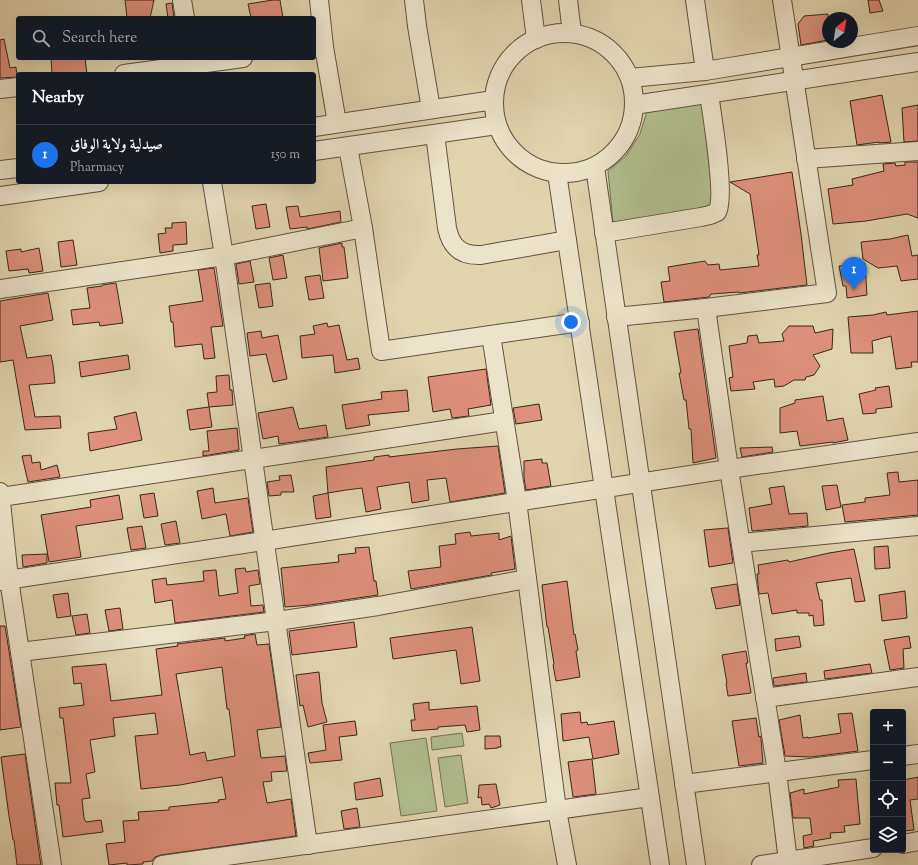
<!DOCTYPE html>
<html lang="en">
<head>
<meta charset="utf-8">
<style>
	:root { --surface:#171b24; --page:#20242c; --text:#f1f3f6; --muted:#9ea1a6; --line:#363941; --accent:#1a73e8 }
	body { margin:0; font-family:"Sorts Mill Goudy",Amiri,serif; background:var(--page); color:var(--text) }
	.controls { position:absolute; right:12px; bottom:12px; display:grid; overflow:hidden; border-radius:4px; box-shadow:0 4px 16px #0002 }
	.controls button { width:36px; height:36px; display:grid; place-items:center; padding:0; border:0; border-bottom:1px solid var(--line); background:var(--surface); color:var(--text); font:20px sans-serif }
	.compass { position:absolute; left:822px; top:12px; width:36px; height:36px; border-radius:50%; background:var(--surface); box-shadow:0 4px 16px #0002; rotate:30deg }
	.you { position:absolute; left:571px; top:322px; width:14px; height:14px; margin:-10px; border:3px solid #fff; border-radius:50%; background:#1a73e8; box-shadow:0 0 0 6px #1a73e833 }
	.badge { display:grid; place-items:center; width:26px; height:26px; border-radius:50%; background:var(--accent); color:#fff; font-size:13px; font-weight:700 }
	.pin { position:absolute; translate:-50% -33px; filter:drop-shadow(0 1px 2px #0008) }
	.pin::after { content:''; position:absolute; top:21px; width:14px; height:12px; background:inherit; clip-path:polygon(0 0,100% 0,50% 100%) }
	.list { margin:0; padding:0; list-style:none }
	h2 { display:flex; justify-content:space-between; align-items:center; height:52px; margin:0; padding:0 16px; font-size:17px }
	h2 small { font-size:13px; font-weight:400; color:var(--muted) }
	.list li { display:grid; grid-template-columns:26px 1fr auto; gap:12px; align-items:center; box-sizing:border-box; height:60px; padding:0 16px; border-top:1px solid var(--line) }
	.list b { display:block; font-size:15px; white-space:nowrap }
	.list p { margin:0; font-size:13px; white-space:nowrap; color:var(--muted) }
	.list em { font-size:13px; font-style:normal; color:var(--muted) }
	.icon { flex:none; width:22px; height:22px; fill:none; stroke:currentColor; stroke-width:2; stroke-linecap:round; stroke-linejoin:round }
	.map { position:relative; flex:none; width:918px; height:865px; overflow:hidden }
	.search { position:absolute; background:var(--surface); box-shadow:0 4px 16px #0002; left:16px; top:16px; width:300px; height:44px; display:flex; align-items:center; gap:10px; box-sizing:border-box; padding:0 14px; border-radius:4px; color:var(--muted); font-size:15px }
	.panel { position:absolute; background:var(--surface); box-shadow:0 4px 16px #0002; left:16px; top:72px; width:300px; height:112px; border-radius:4px }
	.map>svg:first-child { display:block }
</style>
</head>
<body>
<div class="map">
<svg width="918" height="865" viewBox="0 0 918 865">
	<rect width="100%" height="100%" fill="#e1d5ad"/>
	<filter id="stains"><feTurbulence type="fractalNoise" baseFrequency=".005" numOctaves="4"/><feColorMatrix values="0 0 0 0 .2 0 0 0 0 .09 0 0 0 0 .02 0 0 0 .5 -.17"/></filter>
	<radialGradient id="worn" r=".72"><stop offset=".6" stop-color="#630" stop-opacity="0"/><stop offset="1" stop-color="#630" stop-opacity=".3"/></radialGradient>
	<!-- green -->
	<g fill="#b0be8c" stroke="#747254">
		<path d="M702,101L713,201L709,209L613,223L608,171L626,156L640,134L647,111Z"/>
		<path d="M462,733L464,746L432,750L431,737Z"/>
		<path d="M426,738L437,811L401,816L390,743Z"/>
		<path d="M461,755L468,803L445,807L438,758Z"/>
	</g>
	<!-- building -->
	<g fill="#de907a" stroke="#39261b" fill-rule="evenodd">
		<path d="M125,0H154L150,18H127Z"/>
		<path d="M273,0H280L283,18H251L248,4Z"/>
		<path d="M868,0H879L883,11L870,13Z"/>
		<path d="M172,3L174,18H168L166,4Z"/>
		<path d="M828,14V40L801,45L798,24L804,16Z"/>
		<path d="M4,39L10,68L16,67L17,77L0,78V40Z"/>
		<path d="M51,58L69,59V58H85L87,74H52Z"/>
		<path d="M882,95L891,142L879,143V142L857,145L850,101Z"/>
		<path d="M918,105V141L904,142L902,108Z"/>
		<path d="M905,162H918V218L907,214L866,221L833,224L828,189L853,185L852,179L884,171L883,164L895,163L896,166L905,165Z"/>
		<path d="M792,172L801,234L807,285L739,293V292L711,294L709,297L664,302L661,282L670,281L668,267L705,261L708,265L719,264L720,270L759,266L757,255H759L750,194L730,182Z"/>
		<path d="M266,204L270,227L256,229L252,206Z"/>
		<path d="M298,206L300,217L340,211L341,222L307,229V227L290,229L286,207Z"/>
		<path d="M186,222L187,244L173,245V251L160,253L158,234L166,233L165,228H172V223Z"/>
		<path d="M908,235L912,256L918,255V279L901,281L897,266L878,268L863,259L861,242L890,239Z"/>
		<path d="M73,240L77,265L61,267L58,242Z"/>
		<path d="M342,243V247H344L348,278L323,281L319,248Z"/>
		<path d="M39,248L43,271L29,273L28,269L9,271L6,251L21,249V252Z"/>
		<path d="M283,255L287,278L273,280L269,258Z"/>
		<path d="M250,261L254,282L239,284L236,264Z"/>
		<path d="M865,263L867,295L847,298L846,286H843L839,266Z"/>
		<path d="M214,268L223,326L211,327L215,358L204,359L202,344L175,347L173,322H171L169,306L203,301L198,270Z"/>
		<path d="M320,275L324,298L309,300L305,277Z"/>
		<path d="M116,283L123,323L100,326L99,322L73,325L71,310L90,308L87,288L102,286V285Z"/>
		<path d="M270,283L273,306L259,308L255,285Z"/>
		<path d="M48,293L53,320L20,326L27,358L51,355L53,365L55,383L29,385L35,417L60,416L61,428L25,430L13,360L0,362V301Z"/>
		<path d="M918,311V362H911L912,367L896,369L891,336L872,341L873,353H851L848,317L873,315L886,312L887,315Z"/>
		<path d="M327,323L328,327L339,325L347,360L358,358L360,369L335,373L333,355L302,358L300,336L315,334L313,326Z"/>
		<path d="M789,326H813L815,333L833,329L832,349L813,355L820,366L814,375L806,377L805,380H794L784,386L775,387L774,379L753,382L755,389L731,391L729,378L733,377L729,346L747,343L748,336L757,335L759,343L784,341L782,334Z"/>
		<path d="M698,329L716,458L693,463L691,429H689L686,400H684L679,373H681L674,332Z"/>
		<path d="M261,331L262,338L278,335L287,379L273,382L266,354L250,356L247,333Z"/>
		<path d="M128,355L130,369L81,377L79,362Z"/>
		<path d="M486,369L491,405L468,409L469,416L452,418L450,409L433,412L428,377Z"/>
		<path d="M229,375L230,390H232L233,405L209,407L207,393L217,392L216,376Z"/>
		<path d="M889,386L892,407L876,409V413L863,414L859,394L876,390L875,388Z"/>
		<path d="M407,390L409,411L368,415L370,425L346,429L342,405L382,399L381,392Z"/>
		<path d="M823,396L827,421L843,418L848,440L833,443V442L800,446L797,431L780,433V408L795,403V400Z"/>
		<path d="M539,404L542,420L516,424L513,408Z"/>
		<path d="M209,407L212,427L190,430L187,410Z"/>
		<path d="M293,407L299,429L326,425L328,437L279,444L278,436L263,439L258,413Z"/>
		<path d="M136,412L142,440L90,451L88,433L117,429L114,417Z"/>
		<path d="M237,428L239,450L203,456V451H209L207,431Z"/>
		<path d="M498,446L505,493L450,502L446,478L427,480L429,500L412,503L409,482L377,487L381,509L366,512L362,488L346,490L328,493L331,517L316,519L313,496L328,493L326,467L374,460V457L389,455V457L457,449Z"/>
		<path d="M772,447L773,452L742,457L740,448Z"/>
		<path d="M31,455L32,463L40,462L41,470L57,465L60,477L28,482L22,456Z"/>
		<path d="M542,459V463H547L551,486L526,490L524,478V461Z"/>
		<path d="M898,472L899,482L918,480V515L845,522L842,505L865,502V498L890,495L887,473Z"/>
		<path d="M291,475L294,492H281V495L269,496L267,482L280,480L279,476Z"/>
		<path d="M837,485L841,507L826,510L822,486Z"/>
		<path d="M784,486L789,514L807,513L808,526L752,531L749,508L772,504L769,488Z"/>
		<path d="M213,488L215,503L248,498L253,532L230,536L226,514L202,519L197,491Z"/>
		<path d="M154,493L158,516L144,518L140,495Z"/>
		<path d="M119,495L123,519L76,526L81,557L49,562L41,515L91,507L90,500Z"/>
		<path d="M176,521L180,543L165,545L161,524Z"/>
		<path d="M142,526L146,548L131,550L127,528Z"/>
		<path d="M728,528L733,563L709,567L704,530Z"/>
		<path d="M470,532L471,536L499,533V540L511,536L515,569L491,573L492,575L411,589L408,571L441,567L439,546L456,544L455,534Z"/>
		<path d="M888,546L890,568L875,569L874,547Z"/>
		<path d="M369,547L374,581H376L378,595L310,605L285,607L281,568L339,562L338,555L356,553L355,548Z"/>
		<path d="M854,549L865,601L855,602L851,578L816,583L820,600H822L824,625L814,626L813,615L809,616V613H797V610L772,614L768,593L759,594L757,574H759L758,565L788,560L789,562L829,553Z"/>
		<path d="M47,554V563L23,567L22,555Z"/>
		<path d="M245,568L246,572L258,570L260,584L249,586L251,606L263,605L264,612L175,623L172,600L155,603L152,580L166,578L167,585L204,581L203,571L216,570L219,596L238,593L235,569Z"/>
		<path d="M567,581L574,635L575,634L578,650L576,651L580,677L556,681L553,665L554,664L548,627H547L542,585Z"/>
		<path d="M737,584L740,605L716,609L711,588Z"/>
		<path d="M905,591L907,618L882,621L879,595Z"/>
		<path d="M68,593L71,616L57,618L53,595Z"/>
		<path d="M120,608L123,629L109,631L105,610Z"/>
		<path d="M87,614L90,633L76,635L72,616Z"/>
		<path d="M354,622L357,647L292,655L289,631Z"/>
		<path d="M0,626H5L21,727L0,730Z"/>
		<path d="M472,627L480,681L461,684L456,650L393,659L390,638Z"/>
		<path d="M255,634L257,645L269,644L281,727L257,730L261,758L285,756L287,771L271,772L272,781L263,782L267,803L291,799L296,836L161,855L155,857L152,861L143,862V864L127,865V863L109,865L106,844L125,842L123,821L139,820L138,812L169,810V807L219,802L218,800L226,799L222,777L180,785L141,789L135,736L158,734L155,713L113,718L115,736L90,740L95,772L86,774L90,798L82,799L84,818L86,822L101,820L103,832L63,837L59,805H57L55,783H71L63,718H60L59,708L84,705L81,683L74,684L72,667L106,664L111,701L162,695L156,649L178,646L177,644L225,638V641L245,638L244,636ZM222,667L227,709H229L235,756L207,761L205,752L190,755L176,674Z"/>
		<path d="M799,636L801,647L776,651L775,639Z"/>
		<path d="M909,636L911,648L903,649L904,668L890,670L884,640Z"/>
		<path d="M746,651L748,663H746L751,693L728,696L726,683H727L722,655Z"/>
		<path d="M870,664L872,673L825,679L824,671Z"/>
		<path d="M319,672L322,703L327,722L308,727L303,705L300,706L296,675Z"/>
		<path d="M806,673L807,682L774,686L773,678Z"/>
		<path d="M429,702V710L477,706L480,730L467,732L465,725L438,727V729L412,731L411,720H415L413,704Z"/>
		<path d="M580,712L581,723L587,722L588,725L614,721L619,754L593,759L589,737L563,741L561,714Z"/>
		<path d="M852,713L858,751L811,757L785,756L779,720L800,715L803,738L808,737V738L841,733L838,714Z"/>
		<path d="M756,718L759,737L761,736V739L763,763L739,766L732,721Z"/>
		<path d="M355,721L357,735L339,737L342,760L310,763L308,753L326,750L323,725Z"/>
		<path d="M485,736H500L501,747H498V748L485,749Z"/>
		<path d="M25,754L40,859L41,865H17L14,840H13L9,816L1,757Z"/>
		<path d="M592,759L596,794L573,797L568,762Z"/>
		<path d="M918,777V799L910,800L914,830L903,831V780Z"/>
		<path d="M380,778L383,796L356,800L354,783Z"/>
		<path d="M856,779L860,824L844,826L845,832L830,833L831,838L813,841L814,846L804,848L803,836L812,834L810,818H793L790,793L804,789V794L839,787L838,780Z"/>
		<path d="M496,784L500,805L491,808L489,804L482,805L481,797L478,798L479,785Z"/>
		<path d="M357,808L360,827L344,829L341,811Z"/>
	</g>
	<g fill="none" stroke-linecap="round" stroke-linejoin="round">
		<!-- minor casing -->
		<g stroke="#635240" stroke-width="20">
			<g id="minor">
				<path d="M182,0L185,18"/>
				<path d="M414,0L417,26L431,109"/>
				<path d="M531,0L536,39"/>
				<path d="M568,0L572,33"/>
				<path d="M695,0L705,71"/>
				<circle cx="564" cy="103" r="70"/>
				<path d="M324,47L337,123"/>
				<path d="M314,48L324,47L319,0"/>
				<path d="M124,74L243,58"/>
				<path d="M630,78L705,71L918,36"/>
				<path d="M0,89L18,87"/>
				<path d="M634,105L918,62"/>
				<path d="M314,127L494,100"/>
				<path d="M435,134L447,228C451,247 461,256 481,255L567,240"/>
				<path d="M348,147L363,228L381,351L580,322"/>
				<path d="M314,151L497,125"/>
				<path d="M806,159L918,151"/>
				<path d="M595,167L696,865"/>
				<path d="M0,170L18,168"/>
				<path d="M557,173L660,865"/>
				<path d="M212,182L224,256L308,845"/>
				<path d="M0,196L99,182"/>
				<path d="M604,233L701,217L710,215L717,212C726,198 712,115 709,94"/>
				<path d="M0,289L224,256L363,228"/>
				<path d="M706,308L729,469L777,772L788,861"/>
				<path d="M616,317L706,308L827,293L782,0"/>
				<path d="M491,335L517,501L557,810L567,865"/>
				<path d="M0,492L9,579L52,865"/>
				<path d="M1,497L504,421"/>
				<path d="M741,543L918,526"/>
				<path d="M0,581L264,541L729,469L918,442"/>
				<path d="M20,652L277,621L378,606L527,579"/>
				<path d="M765,698L918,677"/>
				<path d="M903,756L918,754"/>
				<path d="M684,784L873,760"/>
				<path d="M903,844L918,841"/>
				<path d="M162,865L650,797"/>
				<path d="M761,865L873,848"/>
			</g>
		</g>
		<!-- minor -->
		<use href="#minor" stroke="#ece4ca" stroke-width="18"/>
	</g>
	<rect width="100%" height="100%" filter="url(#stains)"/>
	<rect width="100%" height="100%" fill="url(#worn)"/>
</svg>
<div class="controls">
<button>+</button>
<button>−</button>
<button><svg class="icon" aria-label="locate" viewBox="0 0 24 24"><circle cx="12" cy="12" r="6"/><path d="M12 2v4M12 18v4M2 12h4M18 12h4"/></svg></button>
<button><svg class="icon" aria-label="layers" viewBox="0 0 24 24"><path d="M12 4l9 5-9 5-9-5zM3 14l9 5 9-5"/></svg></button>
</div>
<svg class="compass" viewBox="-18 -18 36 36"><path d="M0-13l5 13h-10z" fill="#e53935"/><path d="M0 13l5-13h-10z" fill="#9ea1a6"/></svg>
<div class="you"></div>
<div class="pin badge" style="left:854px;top:290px">1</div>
<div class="search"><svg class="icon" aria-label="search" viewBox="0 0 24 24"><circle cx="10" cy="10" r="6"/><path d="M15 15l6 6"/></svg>Search here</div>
<section class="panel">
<h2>Nearby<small></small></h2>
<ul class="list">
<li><span class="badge">1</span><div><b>صيدلية ولاية الوفاق</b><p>Pharmacy</p></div><em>150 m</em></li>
</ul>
</section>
</div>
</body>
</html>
